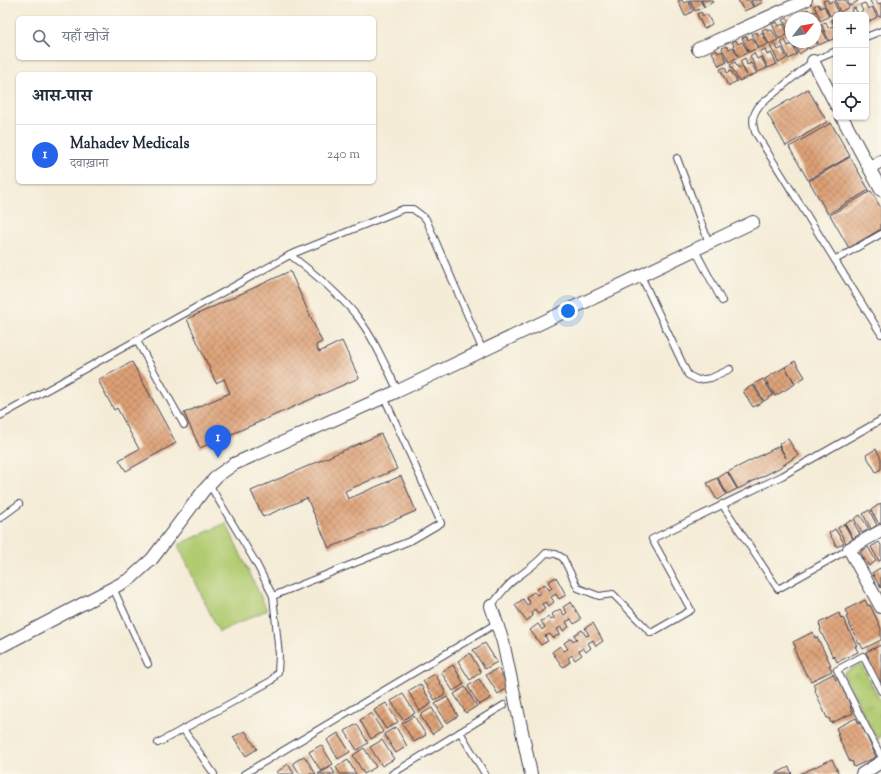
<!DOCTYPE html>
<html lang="hi">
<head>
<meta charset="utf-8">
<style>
	:root { --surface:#fff; --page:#f2f2f3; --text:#1f2937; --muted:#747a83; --line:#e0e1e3; --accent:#2563eb }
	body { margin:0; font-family:"Sorts Mill Goudy","Noto Serif Devanagari",serif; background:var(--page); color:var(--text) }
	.controls { position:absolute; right:12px; top:12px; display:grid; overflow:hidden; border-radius:6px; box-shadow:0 1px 3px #0004 }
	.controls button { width:36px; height:36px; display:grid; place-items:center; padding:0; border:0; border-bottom:1px solid var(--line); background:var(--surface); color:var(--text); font:20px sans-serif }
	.compass { position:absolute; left:785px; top:12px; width:36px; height:36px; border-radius:50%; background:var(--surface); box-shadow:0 1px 3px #0004; rotate:59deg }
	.you { position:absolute; left:568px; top:311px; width:14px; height:14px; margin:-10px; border:3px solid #fff; border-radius:50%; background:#1a73e8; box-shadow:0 0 0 6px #1a73e833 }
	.badge { display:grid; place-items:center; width:26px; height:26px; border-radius:50%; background:var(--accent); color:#fff; font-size:13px; font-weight:700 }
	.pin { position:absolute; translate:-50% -33px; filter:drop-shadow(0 1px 2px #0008) }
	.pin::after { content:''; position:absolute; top:21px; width:14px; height:12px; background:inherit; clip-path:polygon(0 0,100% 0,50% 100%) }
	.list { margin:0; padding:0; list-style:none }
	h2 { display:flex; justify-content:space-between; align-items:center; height:52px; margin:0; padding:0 16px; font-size:17px }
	h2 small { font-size:13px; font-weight:400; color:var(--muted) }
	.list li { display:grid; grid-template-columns:26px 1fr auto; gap:12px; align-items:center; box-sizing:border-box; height:60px; padding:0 16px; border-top:1px solid var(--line) }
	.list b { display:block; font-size:15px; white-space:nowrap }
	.list p { margin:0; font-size:13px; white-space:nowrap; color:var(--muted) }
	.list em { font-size:13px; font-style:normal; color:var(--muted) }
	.icon { flex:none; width:22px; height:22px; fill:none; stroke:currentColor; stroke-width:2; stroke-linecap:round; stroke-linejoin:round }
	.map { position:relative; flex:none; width:881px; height:774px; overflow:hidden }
	.search { position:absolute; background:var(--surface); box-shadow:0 1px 3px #0004; left:16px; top:16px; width:360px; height:44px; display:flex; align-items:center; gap:10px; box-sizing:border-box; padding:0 14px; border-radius:6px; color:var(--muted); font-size:15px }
	.panel { position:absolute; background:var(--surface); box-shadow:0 1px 3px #0004; left:16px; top:72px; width:360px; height:112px; border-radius:6px }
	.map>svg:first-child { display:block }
</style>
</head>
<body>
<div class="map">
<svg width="881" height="774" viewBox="0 0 881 774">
	<defs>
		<pattern id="grass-tufts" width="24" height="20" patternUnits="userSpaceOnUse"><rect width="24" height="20" fill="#b1cb71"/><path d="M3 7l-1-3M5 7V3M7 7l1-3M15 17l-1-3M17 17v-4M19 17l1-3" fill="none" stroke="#98ae63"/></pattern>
		<pattern id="building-cross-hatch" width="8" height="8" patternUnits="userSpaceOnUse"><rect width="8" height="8" fill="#dda076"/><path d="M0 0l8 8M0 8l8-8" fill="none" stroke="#b38262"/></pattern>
	</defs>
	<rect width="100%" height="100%" fill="#fbf7ec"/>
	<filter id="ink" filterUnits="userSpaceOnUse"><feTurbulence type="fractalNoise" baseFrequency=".025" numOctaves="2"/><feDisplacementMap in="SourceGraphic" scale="8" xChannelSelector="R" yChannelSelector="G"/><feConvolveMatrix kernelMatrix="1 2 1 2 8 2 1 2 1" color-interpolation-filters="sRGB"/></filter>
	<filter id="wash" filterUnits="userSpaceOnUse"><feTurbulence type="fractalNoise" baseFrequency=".012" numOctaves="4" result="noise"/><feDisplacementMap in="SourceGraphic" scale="16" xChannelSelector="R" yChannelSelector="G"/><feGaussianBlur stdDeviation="0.9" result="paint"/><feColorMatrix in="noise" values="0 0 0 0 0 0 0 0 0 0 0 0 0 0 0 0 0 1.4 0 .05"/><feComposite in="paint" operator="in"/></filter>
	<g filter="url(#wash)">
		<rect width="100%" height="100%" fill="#f4ecd7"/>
		<!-- grass -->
		<path fill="url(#grass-tufts)" stroke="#6a7656" d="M861,664L881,702V737L877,739L843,673Z"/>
		<!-- pitch -->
		<path fill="#b1cb71" stroke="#6a7656" d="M226,523L267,610L219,632L178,545Z"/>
		<g id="blocks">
			<!-- building -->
			<g fill="url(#building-cross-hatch)">
				<path d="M680,0H682L684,3L688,1L693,11L685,16L678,1Z"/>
				<path d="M689,0H700L704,7L695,11Z"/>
				<path d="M701,0H712L713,2L705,7Z"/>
				<path d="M738,0H749L753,7L744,11Z"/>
				<path d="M751,0H761L763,2L754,7Z"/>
				<path d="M825,0H828L829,3L833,1L838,11L830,16L823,1Z"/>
				<path d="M835,0H845L849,7L840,12Z"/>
				<path d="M847,0H857L858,1L850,6Z"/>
				<path d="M872,0H876L878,4L881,3V16L879,17L870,1Z"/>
				<path d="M865,3L868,9L872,7L877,17L868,22L866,15H853L851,10L855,8L858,14L863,11L860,5Z"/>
				<path d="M818,4L820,8L824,6L829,16L821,21L814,6Z"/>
				<path d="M808,9L810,13L814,11L819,21L815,23V18H807L804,11Z"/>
				<path d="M701,12L703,16L707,14L712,24L704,29L697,14Z"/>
				<path d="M798,14L799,18L804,15L805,18H794L793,16Z"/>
				<path d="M836,16V29L831,19Z"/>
				<path d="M787,18L789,21H791V36L783,20Z"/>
				<path d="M777,22L779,26L783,24L788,34L779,39L772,24Z"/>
				<path d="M826,22L828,28L833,26L836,32V37L829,41L821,24Z"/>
				<path d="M815,25L818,32L822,30L828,41L819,45L815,37Z"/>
				<path d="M766,28L768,31L772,30L778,40L769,44L762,30Z"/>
				<path d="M757,32L758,35L762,33L768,44L759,48L752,34Z"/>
				<path d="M747,36L748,40L752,38L758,48L749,52L742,38Z"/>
				<path d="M736,40L738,44L742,42L748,52L739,57L732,42Z"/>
				<path d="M785,40L788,46L792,44L797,54L789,59L781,42Z"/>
				<path d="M793,42H803L807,49L799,54Z"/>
				<path d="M805,42H816L817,45L809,49Z"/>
				<path d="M775,44L778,50L782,48L787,58L779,63L770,46Z"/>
				<path d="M726,46L729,49L733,47L738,57L729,62L722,48Z"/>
				<path d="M765,49L767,55L771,53L777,64L768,68L760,52Z"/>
				<path d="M716,50L718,53L722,51L727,62L719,66L712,52Z"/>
				<path d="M754,53L757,59L761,57L767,68L758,72L750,56Z"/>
				<path d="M745,58L747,65L751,63L757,73L739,81L730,65L735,62L738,68L742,67L747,75L740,61Z"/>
				<path d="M725,67L727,73L731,71L737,81L728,86L720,69Z"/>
				<path d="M808,89L827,122L786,146L767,113Z"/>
				<path d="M831,123L850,156L808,180L789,147Z"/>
				<path d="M850,157L869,190L828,214L809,181Z"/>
				<path d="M871,191L881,208V229L849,248L830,215Z"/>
				<path d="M290,271L322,342L316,345L319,352L342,341L359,378L200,448L184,413L230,393L224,379L216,383L187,319Z"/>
				<path d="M795,361L805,377L795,383L785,367Z"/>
				<path d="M132,362L176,443L126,471L119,460L139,449L117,408L114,410L98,380Z"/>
				<path d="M785,367L795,384L775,396L765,379Z"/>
				<path d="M763,379L773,395L764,401L754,384Z"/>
				<path d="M753,385L763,402L753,407L743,391Z"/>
				<path d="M381,434L397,469L345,491L348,499L401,476L416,511L329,548L307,498L263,517L251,491Z"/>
				<path d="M788,439L798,455L779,468L738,489L728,472L779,446L786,458L779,444Z"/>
				<path d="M876,449L881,458V469L876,472L866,455Z"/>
				<path d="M727,472L737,489L727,494L718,478Z"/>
				<path d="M717,478L726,494L717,500L707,483Z"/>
				<path d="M881,503V523L879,524L871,510Z"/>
				<path d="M869,510L877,525L871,529L863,514Z"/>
				<path d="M860,515L869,529L862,533L854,519Z"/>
				<path d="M852,520L860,534L853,538L845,524Z"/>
				<path d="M844,524L853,539L846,543L838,528Z"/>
				<path d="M835,529L844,543L837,547L829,533Z"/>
				<path d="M879,542L881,545V560L879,561L871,547Z"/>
				<path d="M868,547L876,561L869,566L860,552Z"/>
				<path d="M880,568L881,570V588L872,573Z"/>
				<path d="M556,577L566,595L559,599L556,594L551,597L554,602L549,606L546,602L542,604L545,609L538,614L535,609L531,612L533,616L526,621L515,605L523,599L527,605L530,603L526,597L534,592L537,595L540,593L537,589L545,584L549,590L552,588L548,582Z"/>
				<path d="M865,600L868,606L870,605L881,628V640L863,649L860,643L859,644L846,617L848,616L845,610Z"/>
				<path d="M571,602L581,619L574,624L571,619L566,622L569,627L563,631L561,627L557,629L560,634L553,638L550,634L545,636L548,641L541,645L530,630L538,624L542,630L545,627L541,621L549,617L551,620L554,618L552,614L560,609L564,615L567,613L563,607Z"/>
				<path d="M839,613L841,619L843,618L857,646H855L858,652L837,662L834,656L833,657L820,630L821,629L819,623Z"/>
				<path d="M593,623L603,641L596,646L593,640L588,643L591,648L586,652L583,648L579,651L582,655L575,660L572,655L568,658L570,662L563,667L552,652L560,646L564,651L568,649L564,643L571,638L573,641L577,639L574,635L582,630L586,636L589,635L585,628Z"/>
				<path d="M813,632L815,638L817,637L831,665H829L832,671L811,681L808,676H807L794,649L796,648L793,642Z"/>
				<path d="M485,643L497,662L485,669L473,650Z"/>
				<path d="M881,645V686L868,659L869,658L866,652Z"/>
				<path d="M470,653L481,672L470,680L458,661Z"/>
				<path d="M453,665L464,684L453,691L441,672Z"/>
				<path d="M498,668L509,687L498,694L486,675Z"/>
				<path d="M435,674L446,693L435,700L423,681Z"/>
				<path d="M833,674L836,680L838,679L852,707H850L853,713L831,723L829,718H827L815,691L816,690L813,684Z"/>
				<path d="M479,679L491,698L479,705L468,686Z"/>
				<path d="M420,684L432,703L420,711L408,691Z"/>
				<path d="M465,687L477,706L466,713L454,694Z"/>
				<path d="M403,694L415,713L403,720L391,701Z"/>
				<path d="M447,697L458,716L447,723L435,704Z"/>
				<path d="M386,703L398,722L386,729L374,710Z"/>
				<path d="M432,708L443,727L432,734L420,715Z"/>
				<path d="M371,713L383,732L371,739L360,720Z"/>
				<path d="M414,716L426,735L414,742L402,723Z"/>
				<path d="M856,718L859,724L861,723L876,757L854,767L852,761L850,762L837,734H839L836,728Z"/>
				<path d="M357,724L368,743L357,750L345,731Z"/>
				<path d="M396,727L407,746L396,753L384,734Z"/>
				<path d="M245,731L257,749L246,756L233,737Z"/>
				<path d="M338,733L350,752L338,759L327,740Z"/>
				<path d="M382,740L394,759L382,766L370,747Z"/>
				<path d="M321,745L333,764L321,771L309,752Z"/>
				<path d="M364,748L376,767L364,774L353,755Z"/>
				<path d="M304,756L316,774H300L293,763Z"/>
				<path d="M832,759L839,774H800Z"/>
				<path d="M348,760L356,774H340L336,767Z"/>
				<path d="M288,764L294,774H278L277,772Z"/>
				<path d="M331,767L335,774H318Z"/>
				<path d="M789,767L792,774H775Z"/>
			</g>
		</g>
	</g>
	<g filter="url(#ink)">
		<use href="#blocks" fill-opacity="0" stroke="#424052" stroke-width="1"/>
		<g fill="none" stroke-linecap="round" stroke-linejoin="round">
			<!-- lane casing -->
			<g stroke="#424052" stroke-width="8">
				<g id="lane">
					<path d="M866,37L881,31"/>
					<path d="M836,51L813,61L759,106C752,116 752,120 755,132L881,334"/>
					<path d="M677,158L709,243"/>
					<path d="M695,250L722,301"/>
					<path d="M290,255C314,273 337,292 356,315C374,338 385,365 398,391"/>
					<path d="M835,260L881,234"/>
					<path d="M641,276L688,375L698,380L711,378L730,369"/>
					<path d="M137,341L184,425"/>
					<path d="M0,416L290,255L403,209H413L426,219L483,351"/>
					<path d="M722,504L778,589L849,549"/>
					<path d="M0,518L19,504"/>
					<path d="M113,588L148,664"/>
					<path d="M273,596L412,540L441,523L384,397"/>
					<path d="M491,606C498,597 505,587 514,580C525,571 537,564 546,553L556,554L563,558L578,588L599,596L613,594L651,633L691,610L652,539L782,476L881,420"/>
					<path d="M881,691L863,656L837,670L881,756"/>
					<path d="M183,729L214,774"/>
					<path d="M460,732L485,774"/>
					<path d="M158,743L271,681L278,672L279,655L273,596L256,563L209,484"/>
					<path d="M244,774L497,623"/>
					<path d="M392,774L504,705"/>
				</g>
			</g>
			<!-- street casing -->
			<g stroke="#424052" stroke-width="14">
				<g id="street">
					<path d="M698,49L806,0"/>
					<path d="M813,61L836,105"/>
					<path d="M842,117L881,190"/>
					<path d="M869,168L881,161"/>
					<path d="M881,531L849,549L881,607"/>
					<path d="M491,606L503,642L531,774"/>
					<path d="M0,647L130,579L152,559L204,490L217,476L234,464L398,391L753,222"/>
					<path d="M862,774L881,762"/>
				</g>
			</g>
			<!-- lane -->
			<use href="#lane" stroke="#fff" stroke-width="6"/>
			<!-- street -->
			<use href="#street" stroke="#fff" stroke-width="12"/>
		</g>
	</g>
</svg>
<div class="controls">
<button>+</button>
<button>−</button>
<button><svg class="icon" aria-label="locate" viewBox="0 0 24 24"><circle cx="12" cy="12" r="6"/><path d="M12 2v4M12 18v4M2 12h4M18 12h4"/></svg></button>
</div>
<svg class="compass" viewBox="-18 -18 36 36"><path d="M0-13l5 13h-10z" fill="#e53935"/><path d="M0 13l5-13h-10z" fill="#747a83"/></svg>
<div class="you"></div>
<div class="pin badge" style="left:218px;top:458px">1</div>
<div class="search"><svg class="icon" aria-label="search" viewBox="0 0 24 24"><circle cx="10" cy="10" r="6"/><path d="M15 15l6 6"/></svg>यहाँ खोजें</div>
<section class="panel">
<h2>आस-पास<small></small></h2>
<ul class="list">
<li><span class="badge">1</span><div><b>Mahadev Medicals</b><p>दवाख़ाना</p></div><em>240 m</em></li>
</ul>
</section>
</div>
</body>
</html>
